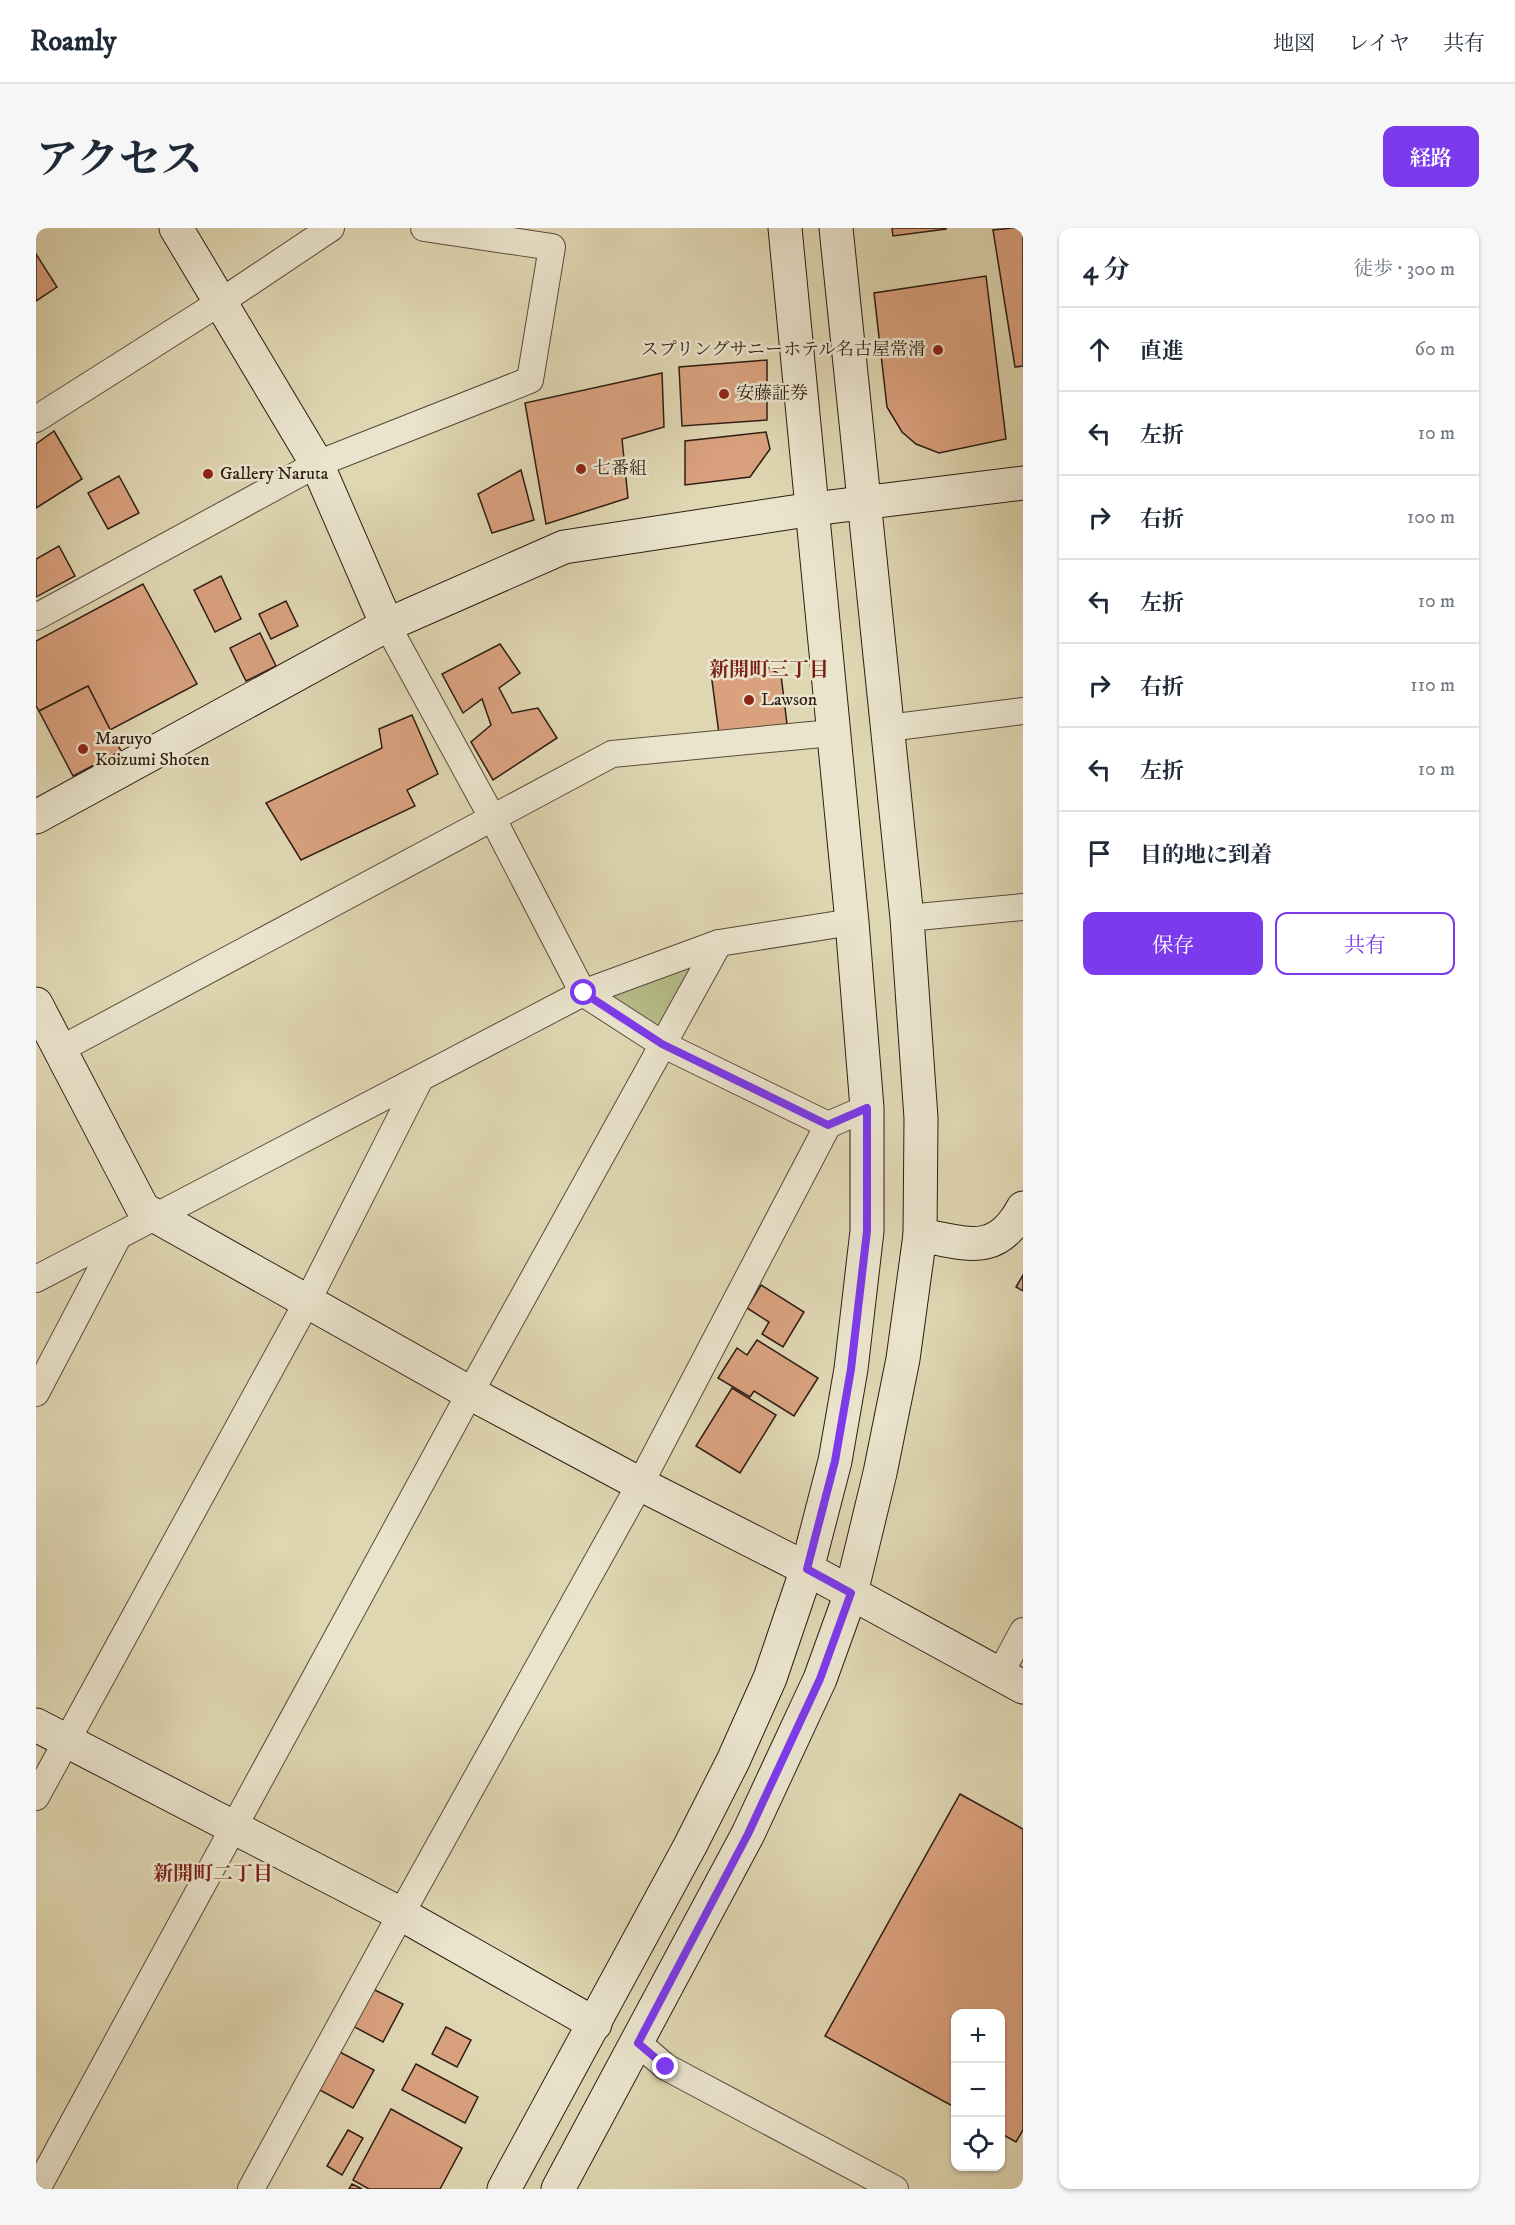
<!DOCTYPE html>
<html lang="ja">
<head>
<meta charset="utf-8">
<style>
	:root { --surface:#fff; --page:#f6f6f7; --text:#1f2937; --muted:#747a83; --line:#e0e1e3; --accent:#7c3aed }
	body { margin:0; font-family:"IM FELL DW Pica","Noto Serif JP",serif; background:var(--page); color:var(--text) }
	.controls { position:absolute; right:18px; bottom:18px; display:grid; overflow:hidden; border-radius:12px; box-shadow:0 2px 4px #0004 }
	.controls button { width:54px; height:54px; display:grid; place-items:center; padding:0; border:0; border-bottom:2px solid var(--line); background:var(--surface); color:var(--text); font:30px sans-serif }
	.stop { position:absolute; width:18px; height:18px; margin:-14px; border:4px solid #7c3aed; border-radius:50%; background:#fff }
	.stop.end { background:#7c3aed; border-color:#fff; box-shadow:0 2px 6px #0008 }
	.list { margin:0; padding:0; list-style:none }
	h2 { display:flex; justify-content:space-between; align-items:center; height:78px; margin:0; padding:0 24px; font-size:26px }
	h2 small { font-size:20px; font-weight:400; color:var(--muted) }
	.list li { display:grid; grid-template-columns:39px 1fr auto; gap:18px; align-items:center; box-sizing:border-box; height:84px; padding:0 24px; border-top:2px solid var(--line) }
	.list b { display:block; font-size:22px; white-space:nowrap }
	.list em { font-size:20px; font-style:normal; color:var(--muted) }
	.actions { display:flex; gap:12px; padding:18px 24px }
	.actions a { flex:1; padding:14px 0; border:2px solid var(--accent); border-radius:12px; text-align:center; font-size:21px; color:var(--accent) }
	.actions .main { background:var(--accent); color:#fff }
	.icon { flex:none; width:33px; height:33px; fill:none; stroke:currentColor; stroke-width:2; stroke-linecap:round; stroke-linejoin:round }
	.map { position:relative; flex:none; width:987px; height:1961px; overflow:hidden; border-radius:12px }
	header { display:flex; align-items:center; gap:36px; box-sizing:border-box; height:84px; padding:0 30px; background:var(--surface); border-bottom:2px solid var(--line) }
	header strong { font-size:28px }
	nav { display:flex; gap:33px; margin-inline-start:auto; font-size:21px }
	.intro { display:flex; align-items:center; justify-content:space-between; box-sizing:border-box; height:144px; padding:0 36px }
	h1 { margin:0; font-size:42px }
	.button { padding:15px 27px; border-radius:12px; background:var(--accent); color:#fff; font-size:21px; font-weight:700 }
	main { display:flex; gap:36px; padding:0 36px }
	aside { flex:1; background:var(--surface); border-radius:12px; box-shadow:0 2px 4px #0004 }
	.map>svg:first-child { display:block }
</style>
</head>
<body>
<header>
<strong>Roamly</strong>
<nav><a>地図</a><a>レイヤ</a><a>共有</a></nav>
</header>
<div class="intro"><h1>アクセス</h1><a class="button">経路</a></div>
<main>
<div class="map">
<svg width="987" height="1961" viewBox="0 0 987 1961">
	<rect width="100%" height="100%" fill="#dfd6b2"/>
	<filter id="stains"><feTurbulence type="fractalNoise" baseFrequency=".00333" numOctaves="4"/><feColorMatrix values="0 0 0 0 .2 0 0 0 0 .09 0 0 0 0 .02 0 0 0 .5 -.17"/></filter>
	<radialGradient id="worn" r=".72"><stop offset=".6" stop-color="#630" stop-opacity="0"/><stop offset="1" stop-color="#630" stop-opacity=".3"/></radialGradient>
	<!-- green -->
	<path fill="#b6bd89" stroke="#726d4e" stroke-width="1.5" d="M683,715L626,816L548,765Z"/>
	<!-- building -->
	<g fill="#d9a17e" stroke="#2e1d14" stroke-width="1.5">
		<path d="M856,0H910V1L857,8Z"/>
		<path d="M976,0H987V138L979,139L957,2Z"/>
		<path d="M0,26L21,59L0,73Z"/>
		<path d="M950,48L970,211L903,225L880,216L866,204L851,179L838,65Z"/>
		<path d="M731,132V192L646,198L643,139Z"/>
		<path d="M626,145L628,199L586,211L592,270L510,296L489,175Z"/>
		<path d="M18,203L46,251L0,280V216Z"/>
		<path d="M730,204L734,221L714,249L649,257V213Z"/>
		<path d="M485,242L498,292L456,305L442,266Z"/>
		<path d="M83,248L103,285L72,301L52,265Z"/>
		<path d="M23,318L39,348L0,369V331Z"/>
		<path d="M185,348L205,391L179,404L158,362Z"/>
		<path d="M107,356L161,456L74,502L52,458L3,483L0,478V413Z"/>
		<path d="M250,373L262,398L235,411L223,386Z"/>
		<path d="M224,405L240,438L210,453L194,420Z"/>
		<path d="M464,416L484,445L463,460L476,485L502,480L521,510L457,552L435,514L455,497L446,471L427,485L406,446Z"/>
		<path d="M728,437L745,447L751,496L683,506L675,445Z"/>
		<path d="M52,458L85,523L37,548L3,483Z"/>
		<path d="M376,487L402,546L371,562L379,578L265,632L230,575L346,520L343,501Z"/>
		<path d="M987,1047V1063L980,1059Z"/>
		<path d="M725,1057L768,1084L747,1119L726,1106L733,1094L711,1080Z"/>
		<path d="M721,1112L782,1150L758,1188L718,1163L714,1169L682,1150L701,1120L711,1127Z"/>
		<path d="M696,1160L740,1187L704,1245L660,1218Z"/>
		<path d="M924,1566L987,1601V1902L980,1914L964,1905V1786H920V1880L789,1808Z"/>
		<path d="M329,1757L367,1776L347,1814L309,1794Z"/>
		<path d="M410,1799L435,1812L421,1839L396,1826Z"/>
		<path d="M300,1822L338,1842L317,1880L280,1860Z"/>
		<path d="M380,1836L442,1869L429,1895L366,1862Z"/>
		<path d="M355,1881L426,1920L404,1961H333L317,1952Z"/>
		<path d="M312,1902L327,1910L306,1947L291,1938Z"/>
		<path d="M316,1956L326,1961H313Z"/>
	</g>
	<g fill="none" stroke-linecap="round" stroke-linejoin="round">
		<!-- street casing -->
		<g stroke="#5a4b3c" stroke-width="28">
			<g id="street">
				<path d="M0,191L183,75L295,0"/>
				<path d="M0,389L281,236L494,152L516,19L388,0"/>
				<path d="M351,397L457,591L547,765L626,816L792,897L831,880"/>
				<path d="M852,500L987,483"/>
				<path d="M871,690L987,679"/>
				<path d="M25,821L576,526L796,505"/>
				<path d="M0,1051L547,765L683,715L816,694"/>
				<path d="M0,1165L82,1009"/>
				<path d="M964,1446L987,1403"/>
				<path d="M0,1569L271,1074L384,851"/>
				<path d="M602,1815L630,1839L859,1961"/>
				<path d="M1,1961L434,1165L683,715"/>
				<path d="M215,1961L365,1686L604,1256L792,897"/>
			</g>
		</g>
		<!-- secondary casing -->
		<g stroke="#2e1d14" stroke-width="35">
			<g id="secondary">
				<path d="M140,0L281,236L351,397"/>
				<path d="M0,589L351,397L528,319L777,281L987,255"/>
				<path d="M0,776L107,981L434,1165L604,1256L771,1341L987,1459"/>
				<path d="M884,1007C930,1015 960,1030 987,980"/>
				<path d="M0,1497L365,1686L559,1796"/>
				<path d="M468,1961L654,1618L697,1533L734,1450L771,1341L799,1233L815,1141L831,1003V880L816,694L749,0"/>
				<path d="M522,1961L712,1606L784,1451L815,1365L844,1245L867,1131L884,1007L885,890L871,690L800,0"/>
			</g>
		</g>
		<!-- street -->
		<use href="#street" stroke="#eae4cd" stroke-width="26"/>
		<!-- secondary -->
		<use href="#secondary" stroke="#eae4cd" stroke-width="33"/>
	</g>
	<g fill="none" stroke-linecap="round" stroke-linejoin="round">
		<!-- route -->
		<path stroke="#7c3aed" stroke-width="8" d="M548,765L626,816L792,897L831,880V1003L815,1141L799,1233L771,1341L815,1365L784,1451L712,1606L602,1815L630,1839"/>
	</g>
	<!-- markers -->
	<g fill="#8f2418" stroke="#eae4cd" stroke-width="2">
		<circle cx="902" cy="122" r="6"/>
		<circle cx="688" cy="166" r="6"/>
		<circle cx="545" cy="241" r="6"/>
		<circle cx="172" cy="246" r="6"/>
		<circle cx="713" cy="472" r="6"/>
		<circle cx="47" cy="521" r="6"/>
	</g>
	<g text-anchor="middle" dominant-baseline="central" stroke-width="5" stroke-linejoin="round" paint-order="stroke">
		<!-- poi labels -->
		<g font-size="18" fill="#2e1d14" stroke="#eae4cd" text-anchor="start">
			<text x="890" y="122" text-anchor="end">スプリングサニーホテル名古屋常滑</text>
			<text x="700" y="166">安藤証券</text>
			<text x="557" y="241">七番組</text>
			<text x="184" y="246">Gallery Naruta</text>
			<text x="725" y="472">Lawson</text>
			<text x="59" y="511">Maruyo<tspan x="59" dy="21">Koizumi Shoten</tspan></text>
		</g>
		<!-- neighbourhood labels -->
		<g font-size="20" font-weight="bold" fill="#7a1f14" stroke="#eae4cd">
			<text x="733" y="442">新開町三丁目</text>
			<text x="177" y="1646">新開町二丁目</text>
		</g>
	</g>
	<rect width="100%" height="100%" filter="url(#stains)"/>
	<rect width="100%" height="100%" fill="url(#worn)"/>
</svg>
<div class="controls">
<button>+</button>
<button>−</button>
<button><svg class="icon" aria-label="locate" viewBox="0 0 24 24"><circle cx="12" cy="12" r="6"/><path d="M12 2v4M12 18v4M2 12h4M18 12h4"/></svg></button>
</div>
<div class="stop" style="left:548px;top:765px"></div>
<div class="stop end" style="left:630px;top:1839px"></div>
</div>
<aside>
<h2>4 分<small>徒歩 · 300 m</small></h2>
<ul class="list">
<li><svg class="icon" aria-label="ahead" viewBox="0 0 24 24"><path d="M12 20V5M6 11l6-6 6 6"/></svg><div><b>直進</b></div><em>60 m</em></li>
<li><svg class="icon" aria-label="left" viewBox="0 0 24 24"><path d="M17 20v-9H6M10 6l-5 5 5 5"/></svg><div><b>左折</b></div><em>10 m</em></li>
<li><svg class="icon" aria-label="right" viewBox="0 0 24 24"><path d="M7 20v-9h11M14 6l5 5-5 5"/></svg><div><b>右折</b></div><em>100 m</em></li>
<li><svg class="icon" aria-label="left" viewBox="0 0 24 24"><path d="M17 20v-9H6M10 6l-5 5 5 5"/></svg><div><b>左折</b></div><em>10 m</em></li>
<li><svg class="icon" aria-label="right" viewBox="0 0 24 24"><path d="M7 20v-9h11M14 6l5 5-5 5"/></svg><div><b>右折</b></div><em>110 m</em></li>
<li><svg class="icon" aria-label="left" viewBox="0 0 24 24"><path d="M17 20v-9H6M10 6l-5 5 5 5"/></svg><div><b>左折</b></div><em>10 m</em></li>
<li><svg class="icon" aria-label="arrive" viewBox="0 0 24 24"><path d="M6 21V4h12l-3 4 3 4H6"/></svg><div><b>目的地に到着</b></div></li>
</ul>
<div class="actions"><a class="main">保存</a><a>共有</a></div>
</aside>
</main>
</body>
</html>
